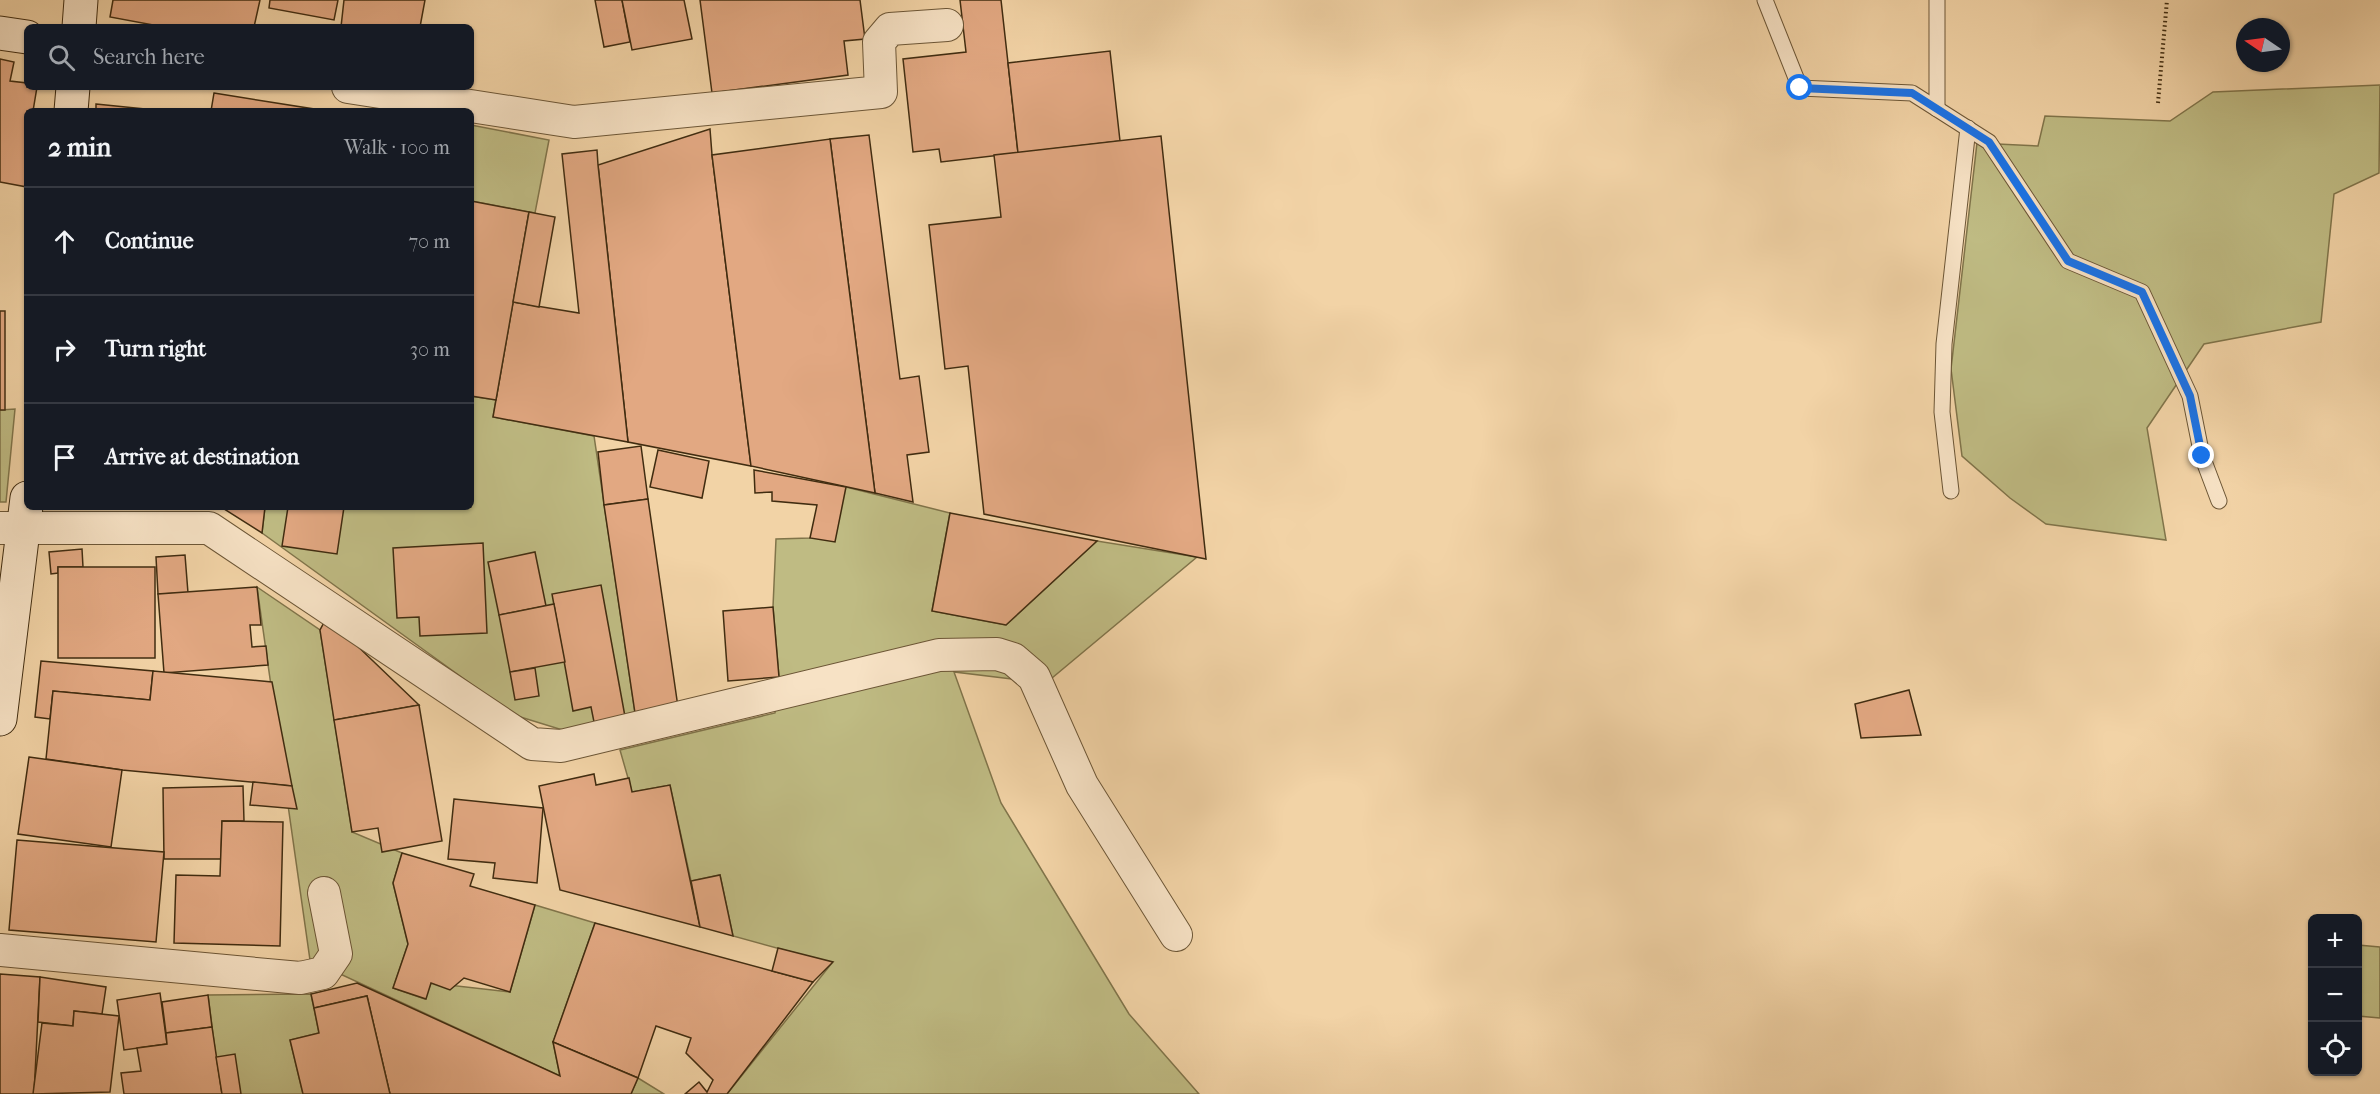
<!DOCTYPE html>
<html lang="en">
<head>
<meta charset="utf-8">
<style>
	:root { --surface:#171b24; --page:#242831; --text:#f1f3f6; --muted:#9ea1a6; --line:#363941 }
	body { margin:0; font-family:"IM FELL French Canon",serif; background:var(--page); color:var(--text) }
	.controls { position:absolute; right:18px; bottom:18px; display:grid; overflow:hidden; border-radius:9px; box-shadow:0 2px 4px #0004 }
	.controls button { width:54px; height:54px; display:grid; place-items:center; padding:0; border:0; border-bottom:2px solid var(--line); background:var(--surface); color:var(--text); font:30px sans-serif }
	.compass { position:absolute; left:2236px; top:18px; width:54px; height:54px; border-radius:50%; background:var(--surface); box-shadow:0 2px 4px #0004; rotate:283deg }
	.stop { position:absolute; width:18px; height:18px; margin:-14px; border:4px solid #1a73e8; border-radius:50%; background:#fff }
	.stop.end { background:#1a73e8; border-color:#fff; box-shadow:0 2px 6px #0008 }
	.list { margin:0; padding:0; list-style:none }
	h2 { display:flex; justify-content:space-between; align-items:center; height:78px; margin:0; padding:0 24px; font-size:26px }
	h2 small { font-size:20px; font-weight:400; color:var(--muted) }
	.list li { display:grid; grid-template-columns:39px 1fr auto; gap:18px; align-items:center; box-sizing:border-box; height:108px; padding:0 24px; border-top:2px solid var(--line) }
	.list b { display:block; font-size:22px; white-space:nowrap }
	.list em { font-size:20px; font-style:normal; color:var(--muted) }
	.icon { flex:none; width:33px; height:33px; fill:none; stroke:currentColor; stroke-width:2; stroke-linecap:round; stroke-linejoin:round }
	.map { position:relative; flex:none; width:2380px; height:1094px; overflow:hidden }
	.search { position:absolute; background:var(--surface); box-shadow:0 2px 4px #0004; left:24px; top:24px; width:450px; height:66px; display:flex; align-items:center; gap:15px; box-sizing:border-box; padding:0 21px; border-radius:9px; color:var(--muted); font-size:22px }
	.panel { position:absolute; background:var(--surface); box-shadow:0 2px 4px #0004; left:24px; top:108px; width:450px; height:402px; border-radius:9px }
	.map>svg:first-child { display:block }
</style>
</head>
<body>
<div class="map">
<svg width="2380" height="1094" viewBox="0 0 2380 1094">
	<rect width="100%" height="100%" fill="#f2d3a6"/>
	<filter id="stains"><feTurbulence type="fractalNoise" baseFrequency=".00333" numOctaves="4"/><feColorMatrix values="0 0 0 0 .2 0 0 0 0 .09 0 0 0 0 .02 0 0 0 .5 -.17"/></filter>
	<radialGradient id="worn" r=".72"><stop offset=".6" stop-color="#630" stop-opacity="0"/><stop offset="1" stop-color="#630" stop-opacity=".3"/></radialGradient>
	<!-- green -->
	<g fill="#bfbb83" stroke="#80744a" stroke-width="1.5">
		<path d="M2380,85L2379,173L2334,194L2321,322L2204,344L2147,428L2166,540L2046,524L2010,498L1962,456L1951,369L1977,143L2038,146L2045,116L2170,121L2213,92Z"/>
		<path d="M471,125L549,140L535,213L471,201Z"/>
		<path d="M471,396L496,400L493,417L594,436L635,713L569,732L514,715L262,533L265,507H471Z"/>
		<path d="M15,409L6,502H0V410Z"/>
		<path d="M846,487L950,513L932,611L1006,625L1097,541L1197,557L1046,683L954,672L1001,803L1129,1014L1199,1094H727L832,963L733,936L720,875L691,881L670,785L632,792L620,750L775,713L779,677L773,607L776,539L810,538Z"/>
		<path d="M257,587L320,630L352,832L402,853L393,883L408,944L393,988L425,999L431,983L510,992L535,905L595,923L553,1042L560,1076L310,960Z"/>
		<path d="M2358,945L2380,947V1018L2358,1016Z"/>
		<path d="M311,994L319,1033L290,1040L303,1094H241L216,1057L208,995Z"/>
		<path d="M638,1078L664,1094H631Z"/>
	</g>
	<!-- building -->
	<g fill="#e2a882" stroke="#402c10" stroke-width="1.5">
		<path d="M113,0H260L254,27H164L110,17Z"/>
		<path d="M270,0H338L334,20L269,8Z"/>
		<path d="M344,0H425L420,27H341Z"/>
		<path d="M595,0H622L630,42L604,47Z"/>
		<path d="M622,0H684L692,39L632,50Z"/>
		<path d="M700,0H860L865,39L844,41L848,75L712,93Z"/>
		<path d="M960,0H1001L1018,153L941,162L939,149L913,152L903,59L966,52Z"/>
		<path d="M1110,51L1120,141L1018,153L1008,63Z"/>
		<path d="M0,59L14,62L10,81L27,83V87H37L33,111H27V187L0,182Z"/>
		<path d="M214,93L314,109V111H211Z"/>
		<path d="M96,104L165,111H96Z"/>
		<path d="M710,129L712,155L751,466L628,442L598,165Z"/>
		<path d="M869,135L900,379L919,376L929,452L907,455L913,502L875,493L830,139Z"/>
		<path d="M1161,136L1206,559L984,514L968,366L945,369L929,225L1001,217L994,155Z"/>
		<path d="M830,139L875,493L751,466L712,155Z"/>
		<path d="M597,150L598,165L628,442L493,417L513,302L579,313L562,154Z"/>
		<path d="M471,201L529,212L496,400L471,396Z"/>
		<path d="M529,212L555,217L539,307L513,302Z"/>
		<rect x="0" y="311" width="5" height="99"/>
		<path d="M641,446L648,499L604,505L598,452Z"/>
		<path d="M658,450L709,461L702,498L650,487Z"/>
		<path d="M754,470L846,487L835,542L810,538L817,505L772,501V492L755,493Z"/>
		<path d="M648,499L678,707L635,713L604,505Z"/>
		<path d="M221,507H265L262,533Z"/>
		<path d="M288,507H344L337,554L282,546Z"/>
		<path d="M950,513L1097,541L1006,625L932,611Z"/>
		<path d="M483,543L487,633L420,636L419,617L397,618L393,548Z"/>
		<path d="M82,549L83,567H58V573L51,574L49,552Z"/>
		<path d="M535,552L546,606L499,615L488,562Z"/>
		<path d="M185,555L188,593L158,594L156,557Z"/>
		<rect x="58" y="567" width="97" height="91"/>
		<path d="M601,585L626,722L595,727L591,707L573,711L552,594Z"/>
		<path d="M257,587L261,625H250L252,647L266,646L268,665L164,673L158,594Z"/>
		<path d="M554,604L565,662L510,672L499,615Z"/>
		<path d="M773,607L779,677L728,681L723,611Z"/>
		<path d="M327,617L419,705L334,720L320,630Z"/>
		<path d="M41,661L153,671L150,700L53,691L50,719L35,717Z"/>
		<path d="M535,668L539,696L515,700L510,672Z"/>
		<path d="M153,671L272,682L292,786L122,770L46,759L53,691L150,700Z"/>
		<path d="M1909,690L1921,735L1861,738L1855,704Z"/>
		<path d="M419,705L442,841L382,852L378,828L352,832L334,720Z"/>
		<path d="M29,757L122,770L111,847L18,834Z"/>
		<path d="M594,774L596,785L629,778L632,792L670,785L700,927L560,890L539,786Z"/>
		<path d="M253,782L292,786L297,809L250,805Z"/>
		<path d="M243,786L244,821H222L221,859H164L163,788Z"/>
		<path d="M454,799L543,808L537,883L493,878L495,863L448,859Z"/>
		<path d="M222,821L283,822L280,946L174,943L176,875L220,876Z"/>
		<path d="M17,840L164,852L156,942L9,930Z"/>
		<path d="M402,853L474,874L470,886L535,905L510,992L464,978L450,990L431,983L426,999L393,988L408,944L393,883Z"/>
		<path d="M720,875L733,936L700,927L691,881Z"/>
		<path d="M595,923L772,971L813,982L727,1094H685L699,1082L707,1092L713,1080L686,1053L691,1038L656,1026L638,1078L553,1042Z"/>
		<path d="M778,948L833,962L813,982L772,971Z"/>
		<path d="M0,974L40,977L34,1094H0Z"/>
		<path d="M40,977L106,987L102,1014L74,1011L73,1026L38,1022Z"/>
		<path d="M357,983L560,1076L553,1042L638,1078L631,1094H390L367,996L314,1008L311,994Z"/>
		<path d="M160,993L167,1044L124,1050L117,1000Z"/>
		<path d="M208,995L212,1027L166,1033L162,1002Z"/>
		<path d="M367,996L390,1094H303L290,1040L319,1033L314,1008Z"/>
		<path d="M74,1011L119,1016L110,1092L33,1094L42,1023L73,1026Z"/>
		<path d="M212,1027L222,1094H124L121,1073L141,1071L137,1048L167,1044L166,1033Z"/>
		<path d="M235,1054L241,1094H222L216,1057Z"/>
	</g>
	<g fill="none" stroke-linecap="round" stroke-linejoin="round">
		<!-- lane casing -->
		<g stroke="#6c5636" stroke-width="17">
			<g id="lane">
				<path d="M1765,0L1800,88L1912,93L1989,142L2068,261L2142,292L2190,396L2202,456L2219,501"/>
				<path d="M1937,109V0"/>
				<path d="M1951,491L1942,412L1944,344L1968,128"/>
			</g>
		</g>
		<!-- street casing -->
		<g stroke="#6c5636" stroke-width="34">
			<g id="street">
				<path d="M348,87L574,122L881,92L879,42L890,29L947,25"/>
				<path d="M0,528H209L532,744L561,746L939,655L997,654L1013,659L1034,677L1082,785L1176,935"/>
				<path d="M0,950L300,978L323,973L336,954L324,893"/>
			</g>
		</g>
		<!-- secondary casing -->
		<g stroke="#402c10" stroke-width="35">
			<g id="secondary">
				<path d="M79,27L81,0"/>
				<path d="M0,33L27,37"/>
				<path d="M71,111L73,87"/>
				<path d="M0,719L27,498"/>
			</g>
		</g>
		<!-- path -->
		<path stroke="#402c10" stroke-width="4" stroke-dasharray="1.5 3" stroke-linecap="butt" d="M2158,103L2167,0"/>
		<!-- lane -->
		<use href="#lane" stroke="#f7e2c5" stroke-width="15"/>
		<!-- street -->
		<use href="#street" stroke="#f7e2c5" stroke-width="32"/>
		<!-- secondary -->
		<use href="#secondary" stroke="#f7e2c5" stroke-width="33"/>
	</g>
	<g fill="none" stroke-linecap="round" stroke-linejoin="round">
		<!-- route -->
		<path stroke="#1a73e8" stroke-width="8" d="M1800,88L1912,93L1989,142L2068,261L2142,292L2190,396L2202,456"/>
	</g>
	<rect width="100%" height="100%" filter="url(#stains)"/>
	<rect width="100%" height="100%" fill="url(#worn)"/>
</svg>
<div class="controls">
<button>+</button>
<button>−</button>
<button><svg class="icon" aria-label="locate" viewBox="0 0 24 24"><circle cx="12" cy="12" r="6"/><path d="M12 2v4M12 18v4M2 12h4M18 12h4"/></svg></button>
</div>
<svg class="compass" viewBox="-18 -18 36 36"><path d="M0-13l5 13h-10z" fill="#e53935"/><path d="M0 13l5-13h-10z" fill="#9ea1a6"/></svg>
<div class="stop" style="left:1800px;top:88px"></div>
<div class="stop end" style="left:2202px;top:456px"></div>
<div class="search"><svg class="icon" aria-label="search" viewBox="0 0 24 24"><circle cx="10" cy="10" r="6"/><path d="M15 15l6 6"/></svg>Search here</div>
<section class="panel">
<h2>2 min<small>Walk · 100 m</small></h2>
<ul class="list">
<li><svg class="icon" aria-label="ahead" viewBox="0 0 24 24"><path d="M12 20V5M6 11l6-6 6 6"/></svg><div><b>Continue</b></div><em>70 m</em></li>
<li><svg class="icon" aria-label="right" viewBox="0 0 24 24"><path d="M7 20v-9h11M14 6l5 5-5 5"/></svg><div><b>Turn right</b></div><em>30 m</em></li>
<li><svg class="icon" aria-label="arrive" viewBox="0 0 24 24"><path d="M6 21V4h12l-3 4 3 4H6"/></svg><div><b>Arrive at destination</b></div></li>
</ul>
</section>
</div>
</body>
</html>
